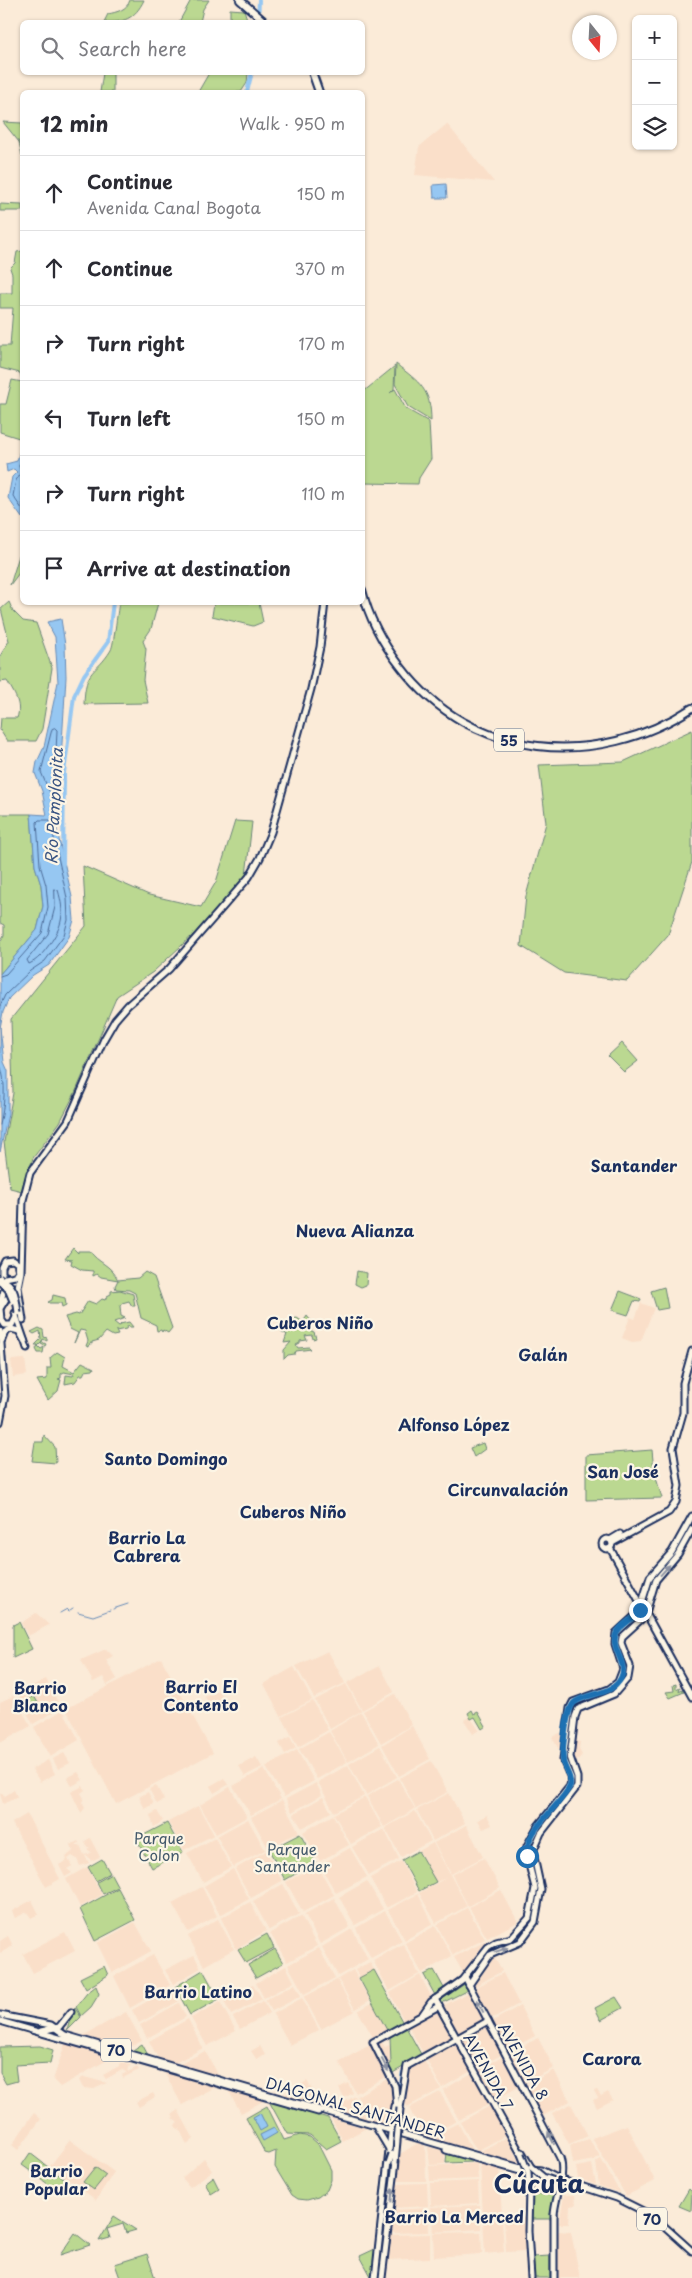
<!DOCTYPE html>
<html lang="en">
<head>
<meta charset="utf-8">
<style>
	:root { --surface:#fff; --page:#f7f7f7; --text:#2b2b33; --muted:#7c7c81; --line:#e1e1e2 }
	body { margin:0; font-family:"Playpen Sans",sans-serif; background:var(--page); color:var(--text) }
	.controls { position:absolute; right:15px; top:15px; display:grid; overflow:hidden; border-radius:8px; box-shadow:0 1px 4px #0004 }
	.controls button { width:45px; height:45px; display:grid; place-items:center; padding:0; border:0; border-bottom:1px solid var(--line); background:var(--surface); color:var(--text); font:25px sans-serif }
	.compass { position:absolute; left:572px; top:15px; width:45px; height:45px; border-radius:50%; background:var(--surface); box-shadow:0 1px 4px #0004; rotate:162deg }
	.stop { position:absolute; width:15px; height:15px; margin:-11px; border:4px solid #1f6fb2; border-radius:50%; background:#fff }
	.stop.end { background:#1f6fb2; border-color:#fff; box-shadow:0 1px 5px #0008 }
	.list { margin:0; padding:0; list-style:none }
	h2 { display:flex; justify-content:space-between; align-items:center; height:65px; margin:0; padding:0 20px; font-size:21px }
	h2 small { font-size:16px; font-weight:400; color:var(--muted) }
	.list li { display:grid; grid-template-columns:32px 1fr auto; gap:15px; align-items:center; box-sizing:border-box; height:75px; padding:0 20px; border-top:1px solid var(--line) }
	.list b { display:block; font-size:19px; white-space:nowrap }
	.list p { margin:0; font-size:16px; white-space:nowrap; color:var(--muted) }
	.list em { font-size:16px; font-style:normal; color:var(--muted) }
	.icon { flex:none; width:28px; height:28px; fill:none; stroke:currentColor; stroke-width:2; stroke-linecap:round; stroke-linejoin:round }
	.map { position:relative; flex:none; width:692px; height:2278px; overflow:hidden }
	.search { position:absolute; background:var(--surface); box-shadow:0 1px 4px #0004; left:20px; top:20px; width:345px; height:55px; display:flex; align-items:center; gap:12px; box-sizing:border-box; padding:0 18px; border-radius:8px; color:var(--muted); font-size:19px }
	.panel { position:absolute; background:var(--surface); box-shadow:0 1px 4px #0004; left:20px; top:90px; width:345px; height:515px; border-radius:8px }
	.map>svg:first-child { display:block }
</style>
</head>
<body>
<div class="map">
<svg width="692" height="2278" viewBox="0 0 692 2278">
	<rect width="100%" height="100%" fill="#fbebd8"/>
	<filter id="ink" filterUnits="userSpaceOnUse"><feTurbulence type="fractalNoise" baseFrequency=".02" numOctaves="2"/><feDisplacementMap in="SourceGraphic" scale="10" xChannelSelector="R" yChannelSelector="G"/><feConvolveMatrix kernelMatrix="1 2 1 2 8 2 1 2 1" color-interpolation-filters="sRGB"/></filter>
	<g filter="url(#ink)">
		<!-- built -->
		<g fill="#fadfc9">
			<path d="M447,124L494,182L415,175L419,147Z"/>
			<path d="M641,1303L654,1308L641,1341L632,1342L622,1338L630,1317L635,1319Z"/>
			<path d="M25,1359L27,1375L13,1377L11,1360Z"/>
			<path d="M36,1613L49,1625L28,1636L21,1623Z"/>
			<path d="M106,1649L113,1656L106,1660L117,1679L107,1685L103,1677L93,1682L81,1660Z"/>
			<path d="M328,1651L345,1683L314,1698L296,1666Z"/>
			<path d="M161,1658L213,1753L116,1804L66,1709Z"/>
			<path d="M380,1666L394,1692L362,1710L347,1683Z"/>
			<path d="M294,1667L312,1700L281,1716L264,1684Z"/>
			<path d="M46,1679L61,1708L33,1724L17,1694Z"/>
			<path d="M346,1684L361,1711L330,1729L315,1700Z"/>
			<path d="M219,1690L226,1702L218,1706L215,1702L210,1705L205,1697Z"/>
			<path d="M395,1694L412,1725L381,1743L363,1711Z"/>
			<path d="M13,1696L31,1726L0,1743V1702Z"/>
			<path d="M313,1701L328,1730L298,1747L282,1717Z"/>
			<path d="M63,1710L79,1740L50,1757L34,1727Z"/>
			<path d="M361,1712L379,1744L348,1762L330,1731Z"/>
			<path d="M470,1717L479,1730L473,1734L464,1720Z"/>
			<path d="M412,1726L430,1759L399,1776L382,1745Z"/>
			<path d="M564,1731L563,1749L559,1750L552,1737Z"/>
			<path d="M329,1732L347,1762L317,1779L299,1749Z"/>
			<path d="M290,1737L296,1748L285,1754L279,1743Z"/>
			<path d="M574,1741L580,1742L579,1749L582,1755L576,1762L573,1755Z"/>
			<path d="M380,1746L397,1777L366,1795L349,1764Z"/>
			<path d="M297,1750L314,1781L284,1797L266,1767Z"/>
			<path d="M64,1753L70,1763L58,1769L53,1759Z"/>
			<path d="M256,1757L262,1767L245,1776L239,1766Z"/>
			<path d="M48,1760L55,1774L40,1782L32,1769Z"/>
			<path d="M431,1761L448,1792L416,1809L400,1778Z"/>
			<path d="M348,1765L364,1796L334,1812L318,1782Z"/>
			<path d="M264,1769L281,1799L251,1815L233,1786Z"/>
			<path d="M78,1772L83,1780L72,1786L67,1778Z"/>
			<path d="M224,1778L228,1785L214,1793L210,1786Z"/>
			<path d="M398,1779L415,1809L384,1827L367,1796Z"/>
			<path d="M316,1783L322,1795L292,1812L286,1799Z"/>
			<path d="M156,1785L164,1800L157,1804L149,1789Z"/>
			<path d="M83,1786L85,1790L81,1793L84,1798L82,1802L85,1808L81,1813L71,1792Z"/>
			<path d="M230,1787L247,1817L216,1834L200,1805Z"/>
			<path d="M14,1790L17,1797L3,1804L0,1794L2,1793L5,1796Z"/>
			<path d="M148,1792L154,1804L145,1809L139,1797Z"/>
			<path d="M449,1793L465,1823L433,1841L417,1810Z"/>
			<path d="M323,1797L331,1812L302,1828L293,1814Z"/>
			<path d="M365,1797L382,1827L351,1844L334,1814Z"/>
			<path d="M282,1800L299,1832L268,1848L251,1817Z"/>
			<path d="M198,1806L214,1835L184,1850L168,1822Z"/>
			<path d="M157,1811L163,1821L154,1827L150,1815Z"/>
			<path d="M415,1811L431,1841L401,1857L385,1828Z"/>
			<path d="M27,1814L60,1879L46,1887L12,1823Z"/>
			<path d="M333,1815L349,1845L320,1861L303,1832Z"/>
			<path d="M487,1815L492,1825L483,1829L478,1820Z"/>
			<path d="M248,1819L265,1850L233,1867L217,1836Z"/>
			<path d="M466,1825L483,1857L451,1874L434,1843Z"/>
			<path d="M384,1829L399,1859L369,1875L352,1847Z"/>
			<path d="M90,1838L100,1857L91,1861L88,1856H85L89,1863L80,1866L77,1859L72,1856L68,1859L72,1866L67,1869L72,1873L65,1877L59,1865L67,1860L66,1857L73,1851L70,1845L78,1841L79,1843L76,1845H80L84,1855L89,1854L91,1852L87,1849L90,1847H87L85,1841Z"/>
			<path d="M215,1838L231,1867L203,1882L187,1853Z"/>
			<path d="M433,1843L467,1906L436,1923L419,1893L446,1878L436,1882L419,1851Z"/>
			<path d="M350,1848L367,1877L336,1893L320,1865Z"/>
			<path d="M266,1851L282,1881L251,1898L235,1869Z"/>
			<path d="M484,1858L500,1888L468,1906L452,1875Z"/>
			<path d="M401,1861L417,1892L387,1908L370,1878Z"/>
			<path d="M317,1865L334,1895L303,1912L286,1882Z"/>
			<path d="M87,1867L102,1895L80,1907L66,1879Z"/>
			<path d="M233,1869L249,1899L220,1915L204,1886Z"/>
			<path d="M367,1881L383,1909L355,1925L339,1897Z"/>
			<path d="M283,1884L299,1914L269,1930L253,1901Z"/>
			<path d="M202,1887L217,1916L188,1932L172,1903Z"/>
			<path d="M501,1890L518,1922L487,1938L469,1907Z"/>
			<path d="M418,1894L433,1924L405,1940L388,1910Z"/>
			<path d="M334,1898L350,1927L320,1944L305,1914Z"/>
			<path d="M32,1900L39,1914L31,1918L27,1912L15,1918L12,1911Z"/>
			<path d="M250,1902L266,1931L236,1949L221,1918Z"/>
			<path d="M467,1908L485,1939L453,1955L437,1925Z"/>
			<path d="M385,1911L402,1941L371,1958L356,1928Z"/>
			<path d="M301,1916L317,1946L287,1962L270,1933Z"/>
			<path d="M218,1919L234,1949L204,1966L188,1936Z"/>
			<path d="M135,1922L151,1951L112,1973L97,1943Z"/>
			<path d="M435,1926L452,1956L422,1973L405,1943Z"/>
			<path d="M352,1929L368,1959L338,1976L322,1947Z"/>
			<path d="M65,1932L75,1951L33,1973L23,1954Z"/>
			<path d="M8,1936L13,1946L0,1953V1941Z"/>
			<path d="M486,1941L488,1944L464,1974L454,1957Z"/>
			<path d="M403,1944L419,1974L389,1991L373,1960Z"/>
			<path d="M319,1948L335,1978L304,1994L288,1965Z"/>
			<path d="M153,1955L170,1985L130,2008L114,1976Z"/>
			<path d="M194,1955L201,1968L173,1984L165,1970Z"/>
			<path d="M493,1955L502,1971L472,1988L480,1971Z"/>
			<path d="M370,1962L374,1970L360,1978L355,1970Z"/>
			<path d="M286,1966L294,1982L264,1998L256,1983Z"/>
			<path d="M353,1970L370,2000L355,2009L338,1979Z"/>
			<path d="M503,1973L519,2004L489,2020L473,1989Z"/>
			<path d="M420,1975L436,2006L405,2023L390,1993Z"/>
			<path d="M337,1980L354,2011L321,2029L304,1997Z"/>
			<path d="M253,1984L262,1999L231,2015L224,2001Z"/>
			<path d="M295,1984L301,1996L272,2011L265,2000Z"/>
			<path d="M171,1988L179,2001L139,2023L132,2010Z"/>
			<path d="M471,1991L486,2021L457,2037L441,2007Z"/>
			<path d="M302,1998L319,2030L290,2045L273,2014Z"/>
			<path d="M263,2001L270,2013L240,2029L233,2017Z"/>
			<path d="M220,2002L236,2031L207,2046L191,2018Z"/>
			<path d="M179,2003L186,2017L147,2038L140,2025Z"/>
			<path d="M372,2003L388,2032L374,2039L358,2011Z"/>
			<path d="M520,2006L535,2036L506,2052L491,2022Z"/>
			<path d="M438,2010L454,2039L424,2055L408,2025Z"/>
			<path d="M126,2012L142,2041L122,2051L79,2038Z"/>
			<path d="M188,2019L203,2048L173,2064L160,2062L149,2041Z"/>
			<path d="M486,2023L503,2054L473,2070L457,2040Z"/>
			<path d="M538,2038L554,2068L523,2084L508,2054Z"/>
			<path d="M66,2041L116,2055L60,2087L53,2080Z"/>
			<path d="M381,2041L385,2047L390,2045L391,2064L388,2065L376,2043Z"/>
			<path d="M455,2041L471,2071L442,2088L425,2057Z"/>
			<path d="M370,2045L387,2076L356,2093L339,2062Z"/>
			<path d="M260,2046L265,2055L257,2060L251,2051Z"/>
			<path d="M205,2051L221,2080L177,2066Z"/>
			<path d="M504,2056L520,2086L491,2102L474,2072Z"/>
			<path d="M423,2059L441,2089L407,2107L403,2099L408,2067Z"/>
			<path d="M121,2062L130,2065L128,2072L137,2067L139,2070L123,2078L122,2075L127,2072L122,2070L106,2079L103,2075L119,2066Z"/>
			<path d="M162,2068L219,2085L182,2105Z"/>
			<path d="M554,2070L570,2101L541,2117L524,2087Z"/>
			<path d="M472,2073L489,2104L459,2120L443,2090Z"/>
			<path d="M84,2077L107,2083L94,2089L83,2088L79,2080Z"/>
			<path d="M389,2078L394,2089L391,2128L372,2123L357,2096Z"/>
			<path d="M307,2081L321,2106L320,2108L283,2096Z"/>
			<path d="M348,2083L353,2093L344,2098L339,2088Z"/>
			<path d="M227,2088L267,2099L241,2113Z"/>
			<path d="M597,2090L601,2096L608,2092L613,2100L597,2108L593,2100L598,2098L594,2091Z"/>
			<path d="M440,2092L456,2121L424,2139L409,2108Z"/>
			<path d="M153,2093L155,2097L139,2107L136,2102Z"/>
			<path d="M355,2096L369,2123L329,2111Z"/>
			<path d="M571,2104L588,2136L569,2144L552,2113Z"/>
			<path d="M490,2106L506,2135L477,2151L460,2122Z"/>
			<path d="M178,2110L194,2139L187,2145L180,2130L177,2129L175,2125L178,2123L172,2118L174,2117L172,2114Z"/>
			<path d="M34,2113L41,2119L18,2150L12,2145Z"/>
			<path d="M331,2118L366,2128L343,2141Z"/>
			<path d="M458,2123L473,2151L427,2139Z"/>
			<path d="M627,2125L655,2181L626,2196L592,2138Z"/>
			<path d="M507,2137L521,2167L478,2155L477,2153Z"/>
			<path d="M589,2139L600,2156L594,2160L573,2164L570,2145Z"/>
			<path d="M70,2140L114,2172L96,2200L50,2166Z"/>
			<path d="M418,2143L425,2146L426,2181H395L397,2159L400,2154Z"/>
			<path d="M428,2147L446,2151L445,2164L430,2165Z"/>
			<path d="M204,2158L212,2171L190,2187L182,2178Z"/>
			<path d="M601,2159L620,2193L599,2186L596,2162Z"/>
			<path d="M480,2162L499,2167L502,2216L483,2217Z"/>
			<path d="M477,2163L478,2179L430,2181L429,2166Z"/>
			<path d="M592,2164L596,2185L578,2178L576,2167Z"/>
			<path d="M478,2181L479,2203L431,2206L430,2183Z"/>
			<path d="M427,2183L428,2206L392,2208L395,2184Z"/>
			<path d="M564,2195H575L576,2205L570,2206L569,2224H559Z"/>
			<path d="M480,2205L481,2229L433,2232L431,2207Z"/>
			<path d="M428,2208L429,2232L389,2233L392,2210Z"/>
			<path d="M502,2218L504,2252L485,2254L483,2219Z"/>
			<path d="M504,2218H526V2251L506,2252Z"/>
			<path d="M558,2231L571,2232L580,2278H558Z"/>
			<path d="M481,2232L482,2254L434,2257L433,2233Z"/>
			<path d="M430,2234V2258L386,2260L389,2235Z"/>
		</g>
		<!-- green -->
		<g fill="#bbd891" stroke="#6b8478">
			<path d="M130,0H144C135,19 123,23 104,22L108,14C117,12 127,10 130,0Z"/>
			<path d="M191,0H209L203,9L200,22H179Z"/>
			<path d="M230,9L244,10L248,22H230Z"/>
			<path d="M103,73H113V92H100Z"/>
			<path d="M209,73V72L248,73L247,83L241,92H198Z"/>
			<path d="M3,122L22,123V155L19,142Z"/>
			<path d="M0,204L22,205V211H0Z"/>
			<path d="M22,251V380L20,373L0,368V346H10L13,308H0V293H12V274L10,268L15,263L17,252Z"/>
			<path d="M396,364C420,383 431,389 431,421L408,407L395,384Z"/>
			<path d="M395,366L394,389L390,393L395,389L406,409L429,422L431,459L419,478L418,484L363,483V392Z"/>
			<path d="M12,380L22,382V439L0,432V404H6Z"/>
			<path d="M22,546V569L10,585Z"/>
			<path d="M9,602L13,611L23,621L36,623L52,668L42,729L36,741H7L0,730L1,718H17C22,704 14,693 7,681L0,682V656L9,641L1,609Z"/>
			<path d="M119,603H158L151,629L143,641L146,649L143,680L148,703L84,704C85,667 96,675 111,650C114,644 117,613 119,603Z"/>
			<path d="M214,603H259L263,622L253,626L212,616Z"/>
			<path d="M692,730V862L668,935L627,981L564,973L521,946L526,896L546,823L539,765L623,762Z"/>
			<path d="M0,814H31L35,866L41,885L43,906L37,930L0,974V942L4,935V925L0,923Z"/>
			<path d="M235,821L252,822L246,876L194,934L153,972L117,996L75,1093L60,1122L33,1158L22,1191L10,1188L4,1142L13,1093L11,1019L86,926L83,866L149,895L201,907L216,882Z"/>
			<path d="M622,1043L638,1061L624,1072L608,1056Z"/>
			<path d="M73,1248L78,1253V1251H90C97,1263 111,1264 118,1280L138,1278L145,1272L154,1277L172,1328L168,1333L163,1330L162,1332L161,1330L157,1331L156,1325L141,1318L135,1293L129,1290L116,1289L115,1286L118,1280L101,1277L97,1274L93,1276V1271L82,1270L71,1264L72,1260L65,1259Z"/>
			<path d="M357,1271L367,1273L366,1285L361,1287L355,1284Z"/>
			<path d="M664,1287L668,1308L657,1310L651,1291Z"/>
			<path d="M120,1290L133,1294L135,1306H132L129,1301L122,1303L120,1306L121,1316L125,1318L114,1322L119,1326L121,1325L120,1324L129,1322L133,1327H129L128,1325L126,1329L116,1331L118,1335L113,1336L106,1332L99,1340L92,1342V1344L90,1343L89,1347L86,1346L88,1341L85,1331L80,1330L74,1343L78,1333L70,1329L65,1317L76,1314L79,1315L88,1301L96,1304L102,1299L105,1300L107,1296L111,1294V1291Z"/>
			<path d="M620,1291L641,1299L640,1302L634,1301L628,1315L612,1310Z"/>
			<path d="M53,1295L65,1298L66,1305L62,1307L61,1303H49L48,1302L52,1300Z"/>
			<path d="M307,1316L312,1322L309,1330L314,1332L316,1338L313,1339L312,1335L305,1336L307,1340L300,1341V1343L296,1345L298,1348L309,1347L311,1349L296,1351L295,1354L288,1355L284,1359V1350L291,1342L284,1343L287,1334L282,1333L281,1329H278L281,1327L280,1324L285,1321L289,1323L292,1319L297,1318L303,1322Z"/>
			<path d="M39,1328L43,1330L44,1337L47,1338V1341L43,1339L42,1342L46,1344L45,1346L41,1344L42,1342L38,1346L41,1349L44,1347L43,1353H38L36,1349L38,1345H35L41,1339L40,1331L34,1334L31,1332Z"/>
			<path d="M57,1352L65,1357L63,1366L74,1372L82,1362L94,1368L93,1370L85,1371L83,1375H80L75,1382L65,1384L66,1375L73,1376L74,1374L64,1372L61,1374V1378L58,1379L61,1380L58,1391L48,1400L37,1380L47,1379V1368H51L50,1358Z"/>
			<path d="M44,1435L55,1447L56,1463L32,1461L35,1442H43Z"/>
			<path d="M483,1443L485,1449L474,1457L470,1448Z"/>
			<path d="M652,1450L654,1471L662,1498L586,1500V1455Z"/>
			<path d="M19,1622L32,1649L13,1658V1625Z"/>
			<path d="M676,1684V1689L680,1687L679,1691L682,1689L684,1692L670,1698L666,1692L674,1691L673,1685Z"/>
			<path d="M34,1696L38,1703L26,1710L22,1703Z"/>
			<path d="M472,1710L474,1714L478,1712L486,1726L482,1729L475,1717L471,1719L468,1713Z"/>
			<path d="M167,1823L183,1852L152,1868L136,1839Z"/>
			<path d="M300,1834L316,1862L285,1880L269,1850Z"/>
			<path d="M418,1851L436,1882L419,1891L402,1860Z"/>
			<path d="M102,1859L110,1873L96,1881L88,1867Z"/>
			<path d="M111,1874L118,1887L103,1894L97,1882Z"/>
			<path d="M118,1888L135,1920L95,1941L80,1909Z"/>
			<path d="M267,1934L274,1948L246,1963L238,1950Z"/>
			<path d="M275,1949L283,1963L256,1978L248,1965Z"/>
			<path d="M104,1966L108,1975L86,1989L80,1978Z"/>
			<path d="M203,1970L219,1999L190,2015L175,1987Z"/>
			<path d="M374,1970L403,2023L388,2032L359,1978Z"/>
			<path d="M434,1970L445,1990L436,1997L424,1975Z"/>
			<path d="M466,1983L470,1989L440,2004L438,2002Z"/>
			<path d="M96,1986L99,1994L91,2007L81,2016L76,2007L87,1993Z"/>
			<path d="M616,1997L623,2008L601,2020L595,2008Z"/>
			<path d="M75,2008L81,2017L67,2031L70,2019Z"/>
			<path d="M406,2027L422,2056L391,2074L388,2065L391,2064L390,2036Z"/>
			<path d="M142,2044L149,2057L130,2052Z"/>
			<path d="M40,2046L53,2050L50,2063L15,2065L17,2081L6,2084L0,2073V2047Z"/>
			<path d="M271,2101L328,2118L341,2141L326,2149L310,2135L287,2134L270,2103Z"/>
			<path d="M267,2106L284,2140L300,2135L310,2137L318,2144L331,2170V2180L327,2190L318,2197L307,2200L298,2199L292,2195L275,2167L276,2151L269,2154L265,2153L246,2118Z"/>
			<path d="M447,2152L474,2159L472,2162L446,2163Z"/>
			<path d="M30,2153L48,2167L40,2178L22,2165Z"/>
			<path d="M95,2167L106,2175L94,2190L83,2182Z"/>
			<path d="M49,2168L65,2179L56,2190L41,2179Z"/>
			<path d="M213,2177L219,2189L211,2194L205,2183Z"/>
			<path d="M689,2189L692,2192L691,2211L679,2206Z"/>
			<path d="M532,2190C539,2196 547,2196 554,2191L552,2219H531Z"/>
			<path d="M114,2216L136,2230L126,2233L123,2224L107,2229L110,2238L99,2241Z"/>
			<path d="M75,2233L90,2245L60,2255Z"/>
			<path d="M375,2249L373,2278H372L360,2256Z"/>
			<path d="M147,2254L155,2278H120L115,2264Z"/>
			<path d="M550,2256V2278H533L532,2257Z"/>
		</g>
		<!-- water -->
		<g fill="#96c7f2" stroke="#658ab7">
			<path d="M446,184L447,198H434L433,185Z"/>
			<path d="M22,443V518L8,498L12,477L17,472L14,469L7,472L6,464L17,461Z"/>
			<path d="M61,619L65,645L66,677L60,776L56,793V826L72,897L74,920L69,937L49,965L33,975L9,998L3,1012L0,1028L4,1062L8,1071V1114L0,1152V974L37,930L43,906L41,885L35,866L31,814L47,815L42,791L35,773L37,762L44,747L58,682L55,637L47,622Z"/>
			<path d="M260,2113L267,2127L260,2131L253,2117Z"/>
			<path d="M274,2128L277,2133L263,2141L260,2135Z"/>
		</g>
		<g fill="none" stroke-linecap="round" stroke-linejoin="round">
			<!-- shore -->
			<g stroke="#4c6c99" stroke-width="1">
				<path d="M22,459L19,466L22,473L16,480L13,496L22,509"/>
				<path d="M55,728L57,730L55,775L52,790L49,791L41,772L52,729Z"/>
				<path d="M55,889L58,890C65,914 63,925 49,945C43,953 38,960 29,964L27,960L48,934L55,907Z"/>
				<path d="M0,976L6,974L42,933L48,907L46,885L40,865L37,822L39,820H50L67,898L68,920L64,935L45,961L30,971L5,995L0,1006"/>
				<path d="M0,1065C7,1081 4,1108 0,1125"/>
			</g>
			<!-- stream -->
			<g stroke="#658ab7" stroke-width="1">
				<path d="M113,1609L128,1604"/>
				<path d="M70,1610L73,1608"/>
				<path d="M78,1612L93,1616L110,1610"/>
				<path d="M60,1613L67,1609L69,1611"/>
			</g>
			<!-- canal -->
			<g stroke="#96c7f2" stroke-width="2.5">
				<path d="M626,1627L641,1613L652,1581L675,1553L692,1522"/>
				<path d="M620,1653L626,1670L623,1681"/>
				<path d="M595,1697L610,1691L619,1685"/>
				<path d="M572,1712L578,1702"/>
				<path d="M438,2000L469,1978L488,1953L496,1947L515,1940L532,1919L538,1892L529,1854L538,1832L573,1787V1774L566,1755"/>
				<path d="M398,2098L402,2072"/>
				<path d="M379,2278L391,2165"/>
			</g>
			<!-- river -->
			<g stroke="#96c7f2" stroke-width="4">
				<path d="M258,22L259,0"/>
				<path d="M247,92L252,72"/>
				<path d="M63,864L64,773L74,696L84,675L108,642L113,602"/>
			</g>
			<!-- major casing -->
			<g stroke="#1b2f5e" stroke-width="9">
				<g id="major">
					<path d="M14,1280L2,1274V1267L5,1261L13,1260L17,1263L19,1271L15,1276"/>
					<path d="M0,1303L6,1284"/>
					<path d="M1,1307L6,1299L14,1294"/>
					<path d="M0,1309L1,1319L5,1325H12L16,1317"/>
					<path d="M15,1313L27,1348"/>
					<path d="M23,1320L18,1287L21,1272L23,1200L30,1173L68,1121L104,1039L115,1020L128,1005L169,969L249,877L260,858L271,832L311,689L320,647L325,602"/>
					<path d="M0,1331L5,1396L0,1422"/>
					<path d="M2,1340L5,1332L11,1329L19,1331L24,1340"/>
					<circle cx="607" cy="1544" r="5"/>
					<path d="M610,1540L620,1534"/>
					<path d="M612,1543L669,1512L676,1502L679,1486L673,1448L683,1413V1383L692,1351"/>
					<path d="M610,1548L692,1697"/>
					<path d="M465,1977L560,2158"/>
					<path d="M469,1985L490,1955L520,1942L535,1922L541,1889L534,1857V1849L541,1833L577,1787V1777L570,1757L575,1717L578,1709L614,1694L628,1678L630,1666L621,1643L622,1637L645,1616L656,1580L678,1554L692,1529"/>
					<path d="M435,1999L521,2154"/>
					<path d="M0,2015L51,2025L65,2035L478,2156L521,2168L541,2170L559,2179L617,2198L653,2216L692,2251"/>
					<path d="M422,2015L431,2002L462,1980L488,1947L496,1942L511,1938L529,1918L535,1888L527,1857V1846L538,1826L570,1786L571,1778L563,1760L570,1708L573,1702L609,1689L618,1682L623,1669L615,1644L616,1633L639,1612L650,1577L672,1552L692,1516"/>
					<path d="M0,2021L318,2112"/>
					<path d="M41,2031L59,2027L71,2012"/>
					<path d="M400,2108L407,2066L488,2021"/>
					<path d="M397,2109L395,2086L373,2042L439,2006"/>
					<path d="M377,2129L389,2149"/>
					<path d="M391,2129L395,2106"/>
					<path d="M446,2150L520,2171L544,2181L577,2188"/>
					<path d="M522,2152L531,2167"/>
					<path d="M529,2189L528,2231L531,2278"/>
					<path d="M554,2215V2278"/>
					<path d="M375,2278L391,2133"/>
					<path d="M382,2278L396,2161"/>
				</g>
			</g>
			<!-- highway casing -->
			<g stroke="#1b2f5e" stroke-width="10">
				<g id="highway">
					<path d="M240,0L265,22"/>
					<path d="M312,72L319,92"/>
					<path d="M362,590C369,619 383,644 401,667C472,761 598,770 692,708"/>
				</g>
			</g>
			<!-- major -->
			<use href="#major" stroke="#fcf5e5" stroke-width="5"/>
			<!-- highway -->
			<use href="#highway" stroke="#fcf5e5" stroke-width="6"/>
			<!-- major-bridge casing -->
			<g stroke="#1b2f5e" stroke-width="9" stroke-linecap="butt">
				<g id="major-bridge">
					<path d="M0,1278C16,1285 16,1298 18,1313"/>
					<path d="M5,1278L15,1276"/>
					<path d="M0,1282L8,1289L13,1301"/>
					<path d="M521,2154L528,2172L529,2189"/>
					<path d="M389,2163L392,2154"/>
					<path d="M395,2163L400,2108"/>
					<path d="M531,2167L543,2177L558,2182"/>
					<path d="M554,2215C555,2197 566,2175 560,2158"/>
				</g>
			</g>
			<!-- major-bridge -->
			<use href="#major-bridge" stroke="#fcf5e5" stroke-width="5"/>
		</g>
		<!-- one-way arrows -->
		<defs><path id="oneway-solid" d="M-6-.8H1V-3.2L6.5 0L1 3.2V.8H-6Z" transform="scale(1.25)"/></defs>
		<g fill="#8c92a2">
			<use href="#oneway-solid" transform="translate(665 1570) rotate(-48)"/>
			<use href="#oneway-solid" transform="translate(501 1950) rotate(-19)"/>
			<use href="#oneway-solid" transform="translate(480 2006) rotate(-118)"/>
			<use href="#oneway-solid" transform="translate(385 2065) rotate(62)"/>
			<use href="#oneway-solid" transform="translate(551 2138) rotate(-116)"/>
			<use href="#oneway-solid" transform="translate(392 2195) rotate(-84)"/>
		</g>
	</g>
	<g fill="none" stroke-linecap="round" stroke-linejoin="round" filter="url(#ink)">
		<!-- route -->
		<path stroke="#1f6fb2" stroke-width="6" d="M527,1856C524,1830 560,1807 570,1786C572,1776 564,1770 563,1760C562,1750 566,1708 575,1702C589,1692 612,1696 621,1678C629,1663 610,1650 616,1634C620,1624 634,1620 640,1610"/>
	</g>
	<g text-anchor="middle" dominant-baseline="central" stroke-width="4.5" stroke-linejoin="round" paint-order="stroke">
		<!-- shield labels -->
		<g fill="#fcf5e5" stroke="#5e6a86" stroke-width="1">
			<rect x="494" y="728.5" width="30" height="23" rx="4"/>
			<rect x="101" y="2038.5" width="30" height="23" rx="4"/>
			<rect x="637" y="2207.5" width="30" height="23" rx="4"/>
		</g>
		<g font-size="14" font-weight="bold" fill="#1b2f5e">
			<text x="509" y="740">55</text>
			<text x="116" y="2050">70</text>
			<text x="652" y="2219">70</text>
		</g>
		<!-- park labels -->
		<g font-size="15" fill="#43596b" stroke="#fcf5e5">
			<text x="159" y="1837">Parque<tspan x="159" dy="17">Colon</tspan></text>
			<text x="292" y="1848">Parque<tspan x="292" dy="17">Santander</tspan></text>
		</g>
		<!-- street labels -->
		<g font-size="15" fill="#1b2f5e" stroke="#fcf5e5">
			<text transform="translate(524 2061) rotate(61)">AVENIDA 8</text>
			<text transform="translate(489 2071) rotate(61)">AVENIDA 7</text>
			<text transform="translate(356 2107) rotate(16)">DIAGONAL SANTANDER</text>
		</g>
		<!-- water labels -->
		<g font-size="16" font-style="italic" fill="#3a5583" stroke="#fcf5e5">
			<text transform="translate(53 806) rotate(-87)">Río Pamplonita</text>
		</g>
		<!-- neighbourhood labels -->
		<g font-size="16" font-weight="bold" fill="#1b2f5e" stroke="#fcf5e5">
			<text x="634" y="1165">Santander</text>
			<text x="355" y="1230">Nueva Alianza</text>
			<text x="320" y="1322">Cuberos Niño</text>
			<text x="543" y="1354">Galán</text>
			<text x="454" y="1424">Alfonso López</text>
			<text x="166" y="1458">Santo Domingo</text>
			<text x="623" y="1471">San José</text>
			<text x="508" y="1489">Circunvalación</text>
			<text x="293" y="1511">Cuberos Niño</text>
			<text x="147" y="1537">Barrio La<tspan x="147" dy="18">Cabrera</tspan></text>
			<text x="201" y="1686">Barrio El<tspan x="201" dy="18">Contento</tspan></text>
			<text x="40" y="1687">Barrio<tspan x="40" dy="18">Blanco</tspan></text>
			<text x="198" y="1991">Barrio Latino</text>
			<text x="612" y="2058">Carora</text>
			<text x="56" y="2170">Barrio<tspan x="56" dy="18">Popular</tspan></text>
			<text x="454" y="2216">Barrio La Merced</text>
		</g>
		<!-- town labels -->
		<g font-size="25" font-weight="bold" fill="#1b2f5e" stroke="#fcf5e5">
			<text x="539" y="2183">Cúcuta</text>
		</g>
	</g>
</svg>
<div class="controls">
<button>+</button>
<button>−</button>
<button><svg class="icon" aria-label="layers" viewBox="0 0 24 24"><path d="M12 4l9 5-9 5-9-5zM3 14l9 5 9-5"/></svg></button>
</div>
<svg class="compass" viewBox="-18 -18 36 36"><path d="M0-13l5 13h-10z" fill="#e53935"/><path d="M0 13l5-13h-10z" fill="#7c7c81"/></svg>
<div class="stop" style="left:527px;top:1856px"></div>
<div class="stop end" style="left:640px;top:1610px"></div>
<div class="search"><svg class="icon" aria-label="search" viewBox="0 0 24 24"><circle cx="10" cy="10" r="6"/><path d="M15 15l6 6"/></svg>Search here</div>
<section class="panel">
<h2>12 min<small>Walk · 950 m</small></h2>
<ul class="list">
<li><svg class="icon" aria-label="ahead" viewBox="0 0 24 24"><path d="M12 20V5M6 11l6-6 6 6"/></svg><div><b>Continue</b><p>Avenida Canal Bogota</p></div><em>150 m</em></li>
<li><svg class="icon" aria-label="ahead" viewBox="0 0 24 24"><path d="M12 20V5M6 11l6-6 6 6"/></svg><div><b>Continue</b></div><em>370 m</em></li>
<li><svg class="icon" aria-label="right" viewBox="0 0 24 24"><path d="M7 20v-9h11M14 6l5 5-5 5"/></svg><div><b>Turn right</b></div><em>170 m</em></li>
<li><svg class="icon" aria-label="left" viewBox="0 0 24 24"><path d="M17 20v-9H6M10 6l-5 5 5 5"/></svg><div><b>Turn left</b></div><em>150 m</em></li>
<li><svg class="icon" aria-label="right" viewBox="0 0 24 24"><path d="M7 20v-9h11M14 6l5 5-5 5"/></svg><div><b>Turn right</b></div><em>110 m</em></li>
<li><svg class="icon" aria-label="arrive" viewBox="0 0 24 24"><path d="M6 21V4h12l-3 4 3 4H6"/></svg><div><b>Arrive at destination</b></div></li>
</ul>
</section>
</div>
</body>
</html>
